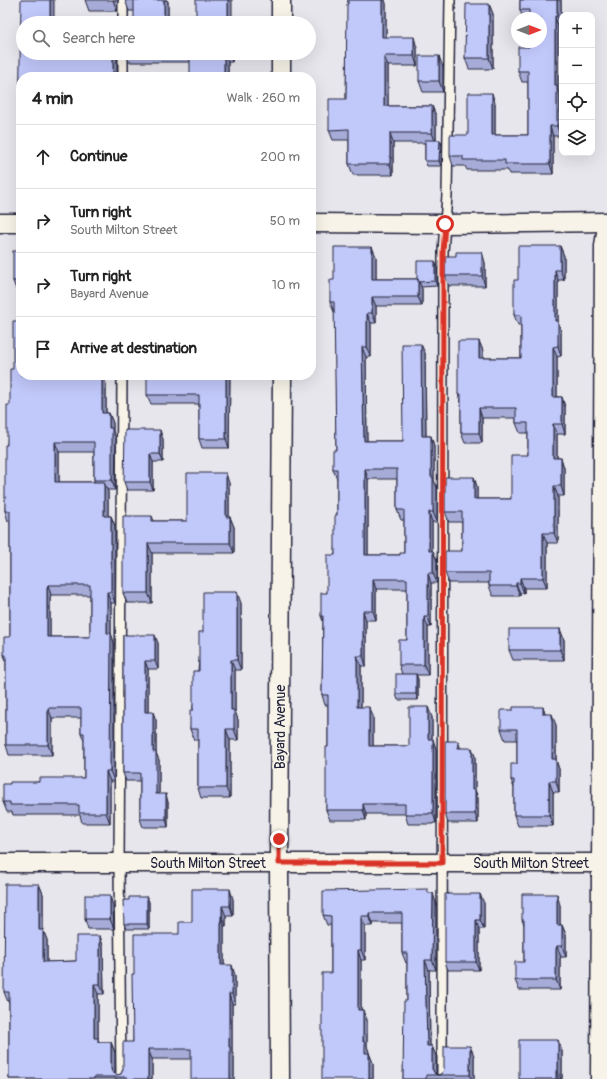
<!DOCTYPE html>
<html lang="en">
<head>
<meta charset="utf-8">
<style>
	:root { --surface:#fff; --page:#f2f2f2; --text:#222; --muted:#767676; --line:#e0e0e0 }
	body { margin:0; font-family:Pangolin,sans-serif; background:var(--page); color:var(--text) }
	.controls { position:absolute; right:12px; top:12px; display:grid; overflow:hidden; border-radius:8px; box-shadow:0 4px 16px #0002 }
	.controls button { width:36px; height:36px; display:grid; place-items:center; padding:0; border:0; border-bottom:1px solid var(--line); background:var(--surface); color:var(--text); font:20px sans-serif }
	.compass { position:absolute; left:511px; top:12px; width:36px; height:36px; border-radius:50%; background:var(--surface); box-shadow:0 4px 16px #0002; rotate:90deg }
	.stop { position:absolute; width:12px; height:12px; margin:-9px; border:3px solid #d93025; border-radius:50%; background:#fff }
	.stop.end { background:#d93025; border-color:#fff; box-shadow:0 1px 4px #0008 }
	.list { margin:0; padding:0; list-style:none }
	h2 { display:flex; justify-content:space-between; align-items:center; height:52px; margin:0; padding:0 16px; font-size:17px }
	h2 small { font-size:13px; font-weight:400; color:var(--muted) }
	.list li { display:grid; grid-template-columns:26px 1fr auto; gap:12px; align-items:center; box-sizing:border-box; height:64px; padding:0 16px; border-top:1px solid var(--line) }
	.list b { display:block; font-size:15px; white-space:nowrap }
	.list p { margin:0; font-size:13px; white-space:nowrap; color:var(--muted) }
	.list em { font-size:13px; font-style:normal; color:var(--muted) }
	.icon { flex:none; width:22px; height:22px; fill:none; stroke:currentColor; stroke-width:2; stroke-linecap:round; stroke-linejoin:round }
	.map { position:relative; flex:none; width:607px; height:1079px; overflow:hidden }
	.search { position:absolute; background:var(--surface); box-shadow:0 4px 16px #0002; left:16px; top:16px; width:300px; height:44px; display:flex; align-items:center; gap:10px; box-sizing:border-box; padding:0 14px; border-radius:22px; color:var(--muted); font-size:15px }
	.panel { position:absolute; background:var(--surface); box-shadow:0 4px 16px #0002; left:16px; top:72px; width:300px; height:308px; border-radius:16px }
	.map>svg:first-child { display:block }
</style>
</head>
<body>
<div class="map">
<svg width="607" height="1079" viewBox="0 0 607 1079">
	<rect width="100%" height="100%" fill="#e7e6ed"/>
	<filter id="ink" filterUnits="userSpaceOnUse"><feTurbulence type="fractalNoise" baseFrequency=".025" numOctaves="2"/><feDisplacementMap in="SourceGraphic" scale="8" xChannelSelector="R" yChannelSelector="G"/><feConvolveMatrix kernelMatrix="1 2 1 2 8 2 1 2 1" color-interpolation-filters="sRGB"/></filter>
	<g filter="url(#ink)">
		<g fill="none" stroke-linecap="round" stroke-linejoin="round">
			<!-- lane casing -->
			<g stroke="#22223b" stroke-width="12">
				<g id="lane">
					<path d="M123,23V0"/>
					<path d="M123,77V53"/>
					<path d="M121,1079L119,863L122,375"/>
					<path d="M442,1079L443,252L447,195L450,0"/>
				</g>
			</g>
			<!-- street casing -->
			<g stroke="#22223b" stroke-width="21">
				<g id="street">
					<path d="M281,23V0"/>
					<path d="M281,77V53"/>
					<path d="M0,223H21"/>
					<path d="M311,223L445,224L607,222"/>
					<path d="M0,863H607"/>
					<path d="M280,1079L279,863L282,375"/>
					<path d="M600,1079L604,246L607,226"/>
				</g>
			</g>
			<!-- lane -->
			<use href="#lane" stroke="#f7f3e8" stroke-width="9"/>
			<!-- street -->
			<use href="#street" stroke="#f7f3e8" stroke-width="18"/>
		</g>
		<!-- wall -->
		<g fill="#a6acd7" stroke="#22223b" fill-rule="evenodd">
			<path d="M85,0H118L117,11H89Z"/>
			<path d="M125,0H167L168,2V23L134,11H129Z"/>
			<path d="M348,0H385L386,4V37L417,48V66H388V106H432L436,116V140H440L442,145L441,166H427L425,161V143H393V175H353L349,164V140H333L329,130L346,99Z"/>
			<path d="M520,0H561V26H558V90L560,96V136H553V174H509L508,170H467L465,166H453L450,156L495,103V135H528V82H522L518,71L541,18H523L520,10Z"/>
			<path d="M489,4L493,14V69H469L465,58Z"/>
			<path d="M126,53H232V62H228V77L190,62H129Z"/>
			<path d="M443,67V92H423L419,81Z"/>
			<path d="M560,246L564,256V280H558V322L561,331V356L557,357V397H562L565,407V434H557V458H561L564,468V496H558V543H547V588H524V593H520V596H493L489,586V583H449L445,573L462,551V522H449L445,512L474,477L477,487V499H511L528,455V433H520L516,423V418H482V443H465L461,433V402L458,394L479,341L483,351V358H521V325H518L514,315L518,280Z"/>
			<path d="M372,247L376,257V279H417L437,267V286L421,287L422,289V306H376V323H371V357H366L367,441H403L425,353L426,436H431L434,446V481L437,487V522H432V551H433L437,561V583H431V627H428V675H416L418,679V700H398L396,694L402,674L399,665L407,640V589H376V620H366V666H361V707L373,716V746H409L432,717V739L436,749V823H433V824H408L405,814H366V820H330L326,810L328,747V705H325L322,695L323,621L321,616L327,593L335,555L337,515V479L333,469L336,450L335,312H334L330,302L334,280ZM368,479H397V510L401,520H404V553L400,555H368Z"/>
			<path d="M21,251V292H17L13,281Z"/>
			<path d="M482,252L485,263V286H449L445,276L456,256Z"/>
			<path d="M21,375H103L106,384V413H109L113,423V431L116,439L115,490H107L108,492V516H111L115,526V603H111V633L114,643V781H110V823H82L80,815H13L12,812H7L3,802L10,784L39,782L84,778V741L81,733V718H52V755H9L6,745V662L4,655L10,637V521H8L5,511L7,445L10,405ZM59,452H94V482H59ZM51,595H90V637H50V598Z"/>
			<path d="M230,375L229,448H202L199,439V404H151L147,395Z"/>
			<path d="M163,439V462H153V490H127L124,482Z"/>
			<path d="M229,483V517H230L234,527V553H152V603H127L123,593L152,516L154,521H187Z"/>
			<path d="M241,603V670H235V711L238,720V740H230V798H201L198,788V740H194L190,729L203,632Z"/>
			<path d="M560,629L564,640V660H513L509,650Z"/>
			<path d="M123,635L158,643V669H148V712L156,720V753L159,760V794L168,802V827H143L140,819V781H126L123,773Z"/>
			<path d="M546,714L556,725V760L559,769V792H553V826H518L514,815V788L511,780L517,764V740H505L501,729Z"/>
			<path d="M461,748L475,756V790L478,798V823H448L445,814Z"/>
			<path d="M39,884L43,894V930L47,940V962L76,961L100,936L103,946L104,994H98V1039L99,1042H111L115,1053V1074L117,1075L121,1074L123,1069L133,1042L134,974L192,922L233,899V916H226V926H224V965L235,975V1004H232V1052L234,1057V1079L191,1059H152V1079H9V1002H8L4,992Z"/>
			<path d="M429,893L436,903V970H429L430,1046H432L436,1056V1074L439,1075L443,1072L470,1046L474,1056V1079H403L407,1001V963H406L402,953V923H373V926H365V960H361V1010H363L367,1020V1046L369,1053L373,1063V1079L331,973V925H327L323,915Z"/>
			<path d="M147,897L149,902V929H126L124,924L129,900Z"/>
			<path d="M484,903V929H479V970H448L445,962Z"/>
			<path d="M560,905V925H562L566,935V957H561L560,959V990H519L515,980L524,962V925L522,920Z"/>
			<path d="M113,906L114,929H88L85,919Z"/>
			<path d="M562,1051V1079H519Z"/>
		</g>
		<!-- shaded-wall -->
		<g fill="#878caf" stroke="#22223b">
			<path d="M50,0H54V23L50,21Z"/>
			<path d="M113,0H118L117,11Z"/>
			<path d="M164,0H167L168,2V23H164Z"/>
			<rect x="228" y="0" width="4" height="23"/>
			<path d="M382,0H385L386,4V48L382,37Z"/>
			<path d="M557,0H561V26L557,16Z"/>
			<path d="M489,4L493,14V69L489,58Z"/>
			<path d="M555,16L558,26V90L560,96V136L557,126L555,85Z"/>
			<path d="M414,37L417,48V66L414,56Z"/>
			<rect x="113" y="53" width="4" height="24"/>
			<path d="M224,53H225L228,62V77H224Z"/>
			<path d="M229,53H232V62Z"/>
			<path d="M384,56L388,66V116L384,106Z"/>
			<path d="M439,56L443,67V92L439,81Z"/>
			<path d="M492,93L495,103V146L492,135Z"/>
			<path d="M432,106L436,116V143L432,133Z"/>
			<path d="M550,126L553,136V174L550,164Z"/>
			<path d="M390,133L393,143V175L390,164Z"/>
			<path d="M440,140L442,145L441,166L439,161Z"/>
			<path d="M560,246L564,256V280L560,270Z"/>
			<path d="M372,247L376,257V289L372,279Z"/>
			<path d="M482,252L485,263V286L482,276Z"/>
			<path d="M435,261L437,267V286L435,281Z"/>
			<path d="M555,270L558,280V322L561,331V356L558,346L555,321Z"/>
			<path d="M418,279L422,289V306L418,297Z"/>
			<path d="M372,297L376,306V323L372,313Z"/>
			<path d="M367,313L371,323V357L367,347Z"/>
			<path d="M479,341L483,351V368L479,358Z"/>
			<path d="M421,344L425,353L426,446L422,436Z"/>
			<path d="M362,347L366,357L367,451L364,441Z"/>
			<path d="M553,347L557,357V407L553,397Z"/>
			<path d="M102,375L106,384V423L102,413Z"/>
			<path d="M226,375H230L229,448L226,439Z"/>
			<path d="M562,397L565,407V434L562,424Z"/>
			<path d="M479,408L482,418V443L479,433Z"/>
			<path d="M109,413L113,423V431L116,439L115,490L112,480L109,428Z"/>
			<path d="M553,424L557,434V468L553,458Z"/>
			<path d="M160,430L163,439V462L160,454Z"/>
			<path d="M431,436L434,446V481L437,487V522L433,512L431,477Z"/>
			<path d="M55,442L59,452V492L55,482Z"/>
			<path d="M150,454L153,462V490L150,482Z"/>
			<path d="M561,458L564,468V496L561,486Z"/>
			<path d="M365,469L368,479V565L365,555Z"/>
			<path d="M226,473L229,483V527L226,517Z"/>
			<path d="M474,477L477,487V509L474,499Z"/>
			<path d="M104,482L108,492V526L104,516Z"/>
			<path d="M554,486L558,496V543L554,533Z"/>
			<path d="M429,512L432,522V561L429,551Z"/>
			<path d="M111,516L115,526V603L111,592Z"/>
			<path d="M230,517L234,527V553L230,543Z"/>
			<path d="M543,533L547,543V588L543,578Z"/>
			<path d="M148,543L152,553V603L148,593Z"/>
			<path d="M433,551L437,561V583L433,573Z"/>
			<path d="M428,573L431,583V627L428,617Z"/>
			<path d="M520,578L524,588V593L520,583Z"/>
			<path d="M373,579L376,589V620L373,611Z"/>
			<path d="M516,583L520,593V596L516,586Z"/>
			<path d="M48,585L51,595L50,598V647L47,637V588Z"/>
			<path d="M107,592L111,603V633L114,643V781L110,771L107,633Z"/>
			<path d="M237,592L241,603V670L237,660Z"/>
			<path d="M363,611L366,620V666L363,656Z"/>
			<path d="M424,617L428,627V675L424,665Z"/>
			<path d="M560,629L564,640V660L560,650Z"/>
			<path d="M155,635L158,643V669L155,661Z"/>
			<path d="M357,656L361,666V716L357,707Z"/>
			<path d="M231,660L235,670V711L238,720V740L234,729L231,710Z"/>
			<path d="M145,661L148,669V720L145,712Z"/>
			<path d="M416,674L418,679V700L416,694Z"/>
			<path d="M369,707L373,716V756L369,746Z"/>
			<path d="M428,707L432,717V749L428,739Z"/>
			<path d="M543,707L547,718L543,714Z"/>
			<path d="M48,708L52,718V755L48,745Z"/>
			<path d="M153,712L156,720V753L159,760V802L156,794L153,752Z"/>
			<path d="M552,714L556,725V760L559,769V792L556,781L552,759Z"/>
			<path d="M226,729L230,740V798L226,788Z"/>
			<path d="M433,739L436,749V823L433,813Z"/>
			<path d="M458,741L461,749L458,748Z"/>
			<path d="M472,748L475,756V798L472,790Z"/>
			<path d="M106,771L110,781V823L106,813Z"/>
			<path d="M549,781L553,792V826L549,815Z"/>
			<path d="M475,790L478,798V823L475,814Z"/>
			<path d="M166,794L168,802V827L166,819Z"/>
			<path d="M363,804L366,814V820L363,810Z"/>
			<path d="M39,884L43,894V940L39,930Z"/>
			<path d="M230,889L233,899V916L230,906Z"/>
			<path d="M433,893L436,903V970L432,960Z"/>
			<path d="M480,894L484,903V929L480,920Z"/>
			<path d="M557,894L560,905V934L557,923Z"/>
			<path d="M110,895L113,906L114,929L110,919Z"/>
			<path d="M147,897L149,902V929L147,924Z"/>
			<path d="M222,906L226,916V926L222,916Z"/>
			<path d="M369,913L373,923V926L369,916Z"/>
			<path d="M221,916L224,926V975L221,965Z"/>
			<path d="M361,916L365,926V960L361,950Z"/>
			<path d="M476,920L479,929V970L476,962Z"/>
			<path d="M562,925L566,935V957L562,946Z"/>
			<path d="M43,930L47,940V972L43,962Z"/>
			<path d="M100,936L103,946L104,994L100,984Z"/>
			<path d="M557,946L561,957L560,959V990L556,980V949Z"/>
			<path d="M358,950L361,960V1020L358,1010Z"/>
			<path d="M425,960L429,970L430,1056L427,1046Z"/>
			<path d="M232,965L235,975V1004L232,994Z"/>
			<path d="M94,984L98,994V1039L101,1048L94,1038Z"/>
			<path d="M229,994L232,1004V1052L234,1057V1079H230L229,1047Z"/>
			<path d="M363,1010L367,1020V1046L369,1052V1063L365,1053L363,1042Z"/>
			<path d="M558,1040L562,1051V1079H561L558,1071Z"/>
			<path d="M111,1042L115,1053V1077H114L111,1069Z"/>
			<path d="M432,1046L436,1056V1075L432,1069Z"/>
			<path d="M470,1046L474,1056V1079H472L470,1075Z"/>
			<path d="M148,1049L152,1059V1079H148Z"/>
			<path d="M369,1053L373,1063V1079H369Z"/>
			<path d="M556,1071L559,1079H556Z"/>
		</g>
		<!-- building -->
		<g fill="#c1c8fa" stroke="#22223b" fill-rule="evenodd">
			<path d="M21,0H50V21H68V23H23V53H113V77H21V124H19Z"/>
			<rect x="134" y="0" width="30" height="23"/>
			<rect x="196" y="0" width="32" height="23"/>
			<path d="M348,0H382V37H414V56H384V106H432V133H390V164H349V129L329,130V99H346L347,4H348Z"/>
			<path d="M520,0H557V16H555V85H557V126H550V164H505V160H463V156H450V135H468V93H492V135H528V71H518V47H529V42H541V18H529V10H520Z"/>
			<path d="M466,4H489V58H465Z"/>
			<rect x="190" y="53" width="34" height="24"/>
			<rect x="419" y="56" width="20" height="25"/>
			<path d="M425,140H440L439,161H425Z"/>
			<path d="M518,246H560V270H555V321H558V346L553,347V397H562V424H553V458H561V486H554V533H543V578H520V583H516V586H489V573H445V551H462V512H445V477H474V499H511V455H528V423H516V408H479V433H461V394H458V341H479V358H521V315H514V280H518Z"/>
			<path d="M334,247H372V279H418V297H372V313H367V347H362L364,441H403L402,344H421L422,436H431V477H433V512H429V551H433V573H428V617H424V665H399V640H407V579H373V611H363V656H357V707H369V746H409V707H428V739H433V813H429V814H405V804H363V810H326V747H328V695H322L323,616H321V593H327V555H335V515H337V469H333V450H336L334,302H330V280H334ZM365,469H397V510H404V553H400V555H365Z"/>
			<rect x="13" y="251" width="8" height="30"/>
			<path d="M456,252H482V276H445V256H456Z"/>
			<path d="M417,261H435V281L419,282L418,279H417Z"/>
			<path d="M13,321H21V375H102V413H109V428H112V480H94V442H55V482H104V516H111V592H107V633H111L110,771H106V813H79V805H10V802H3V784H10V782H39V778H84V733H81V708H48V745H6V655H4V637H10V511H5V445H7V405H10V369H13ZM48,585H90V637H47V588Z"/>
			<path d="M147,375H226V439H199V395H147Z"/>
			<path d="M125,430H160V454H150V482H124Z"/>
			<path d="M187,473H226V517H230V543H148V593H123V516H152V521H187Z"/>
			<path d="M203,592H237V660H231V710H234V729H226V788H198V729H190V710H193V671H199V632H203Z"/>
			<rect x="509" y="629" width="51" height="21"/>
			<path d="M123,635H155V661H145V712H153V752H156V794H166V819H140V773H123Z"/>
			<rect x="396" y="674" width="20" height="20"/>
			<path d="M513,707H543V714H552V759H556V781H549V815H514V780H511V764H517V729H501V710H513Z"/>
			<path d="M445,741H458V748H472V790H475V814H445Z"/>
			<path d="M5,884H39V930H43V962L76,961V936H100V984H94V1038H98V1042H111V1069L112,1072L117,1075L121,1074L123,1069V1042H133L132,974H134V934H179V922H192V889H230V906H222V916H221V965H232V994H229V1047H230V1079H191V1049H148V1079H127V1077H94V1079H9V992H4Z"/>
			<path d="M428,889V893H433L432,960H425L427,1046H432V1069L435,1074L439,1075L443,1072L444,1069V1046H470V1075H426V1079H403L404,1001H407V953H402V913H369V916H361V950H358V1010H363V1042H365V1053H369V1079H322V973H331V916L323,915V891Z"/>
			<path d="M445,894H480V920H476V962H445Z"/>
			<path d="M522,894H557V925H562V946H557L556,949V980H515V962H524V920H522Z"/>
			<rect x="85" y="895" width="25" height="24"/>
			<path d="M129,897H147V924H124L123,900H129Z"/>
			<path d="M519,1040H558V1071H556V1079H519Z"/>
		</g>
	</g>
	<g fill="none" stroke-linecap="round" stroke-linejoin="round" filter="url(#ink)">
		<!-- route -->
		<path stroke="#d93025" stroke-width="5" d="M279,839V863H442L443,252L445,224"/>
	</g>
	<g text-anchor="middle" dominant-baseline="central" stroke-width="3.5" stroke-linejoin="round" paint-order="stroke">
		<!-- street labels -->
		<g font-size="14" fill="#22223b" stroke="#f7f3e8">
			<text transform="translate(280 727) rotate(-90)">Bayard Avenue</text>
			<text x="208" y="863">South Milton Street</text>
			<text x="531" y="863">South Milton Street</text>
		</g>
	</g>
</svg>
<div class="controls">
<button>+</button>
<button>−</button>
<button><svg class="icon" aria-label="locate" viewBox="0 0 24 24"><circle cx="12" cy="12" r="6"/><path d="M12 2v4M12 18v4M2 12h4M18 12h4"/></svg></button>
<button><svg class="icon" aria-label="layers" viewBox="0 0 24 24"><path d="M12 4l9 5-9 5-9-5zM3 14l9 5 9-5"/></svg></button>
</div>
<svg class="compass" viewBox="-18 -18 36 36"><path d="M0-13l5 13h-10z" fill="#e53935"/><path d="M0 13l5-13h-10z" fill="#767676"/></svg>
<div class="stop" style="left:445px;top:224px"></div>
<div class="stop end" style="left:279px;top:839px"></div>
<div class="search"><svg class="icon" aria-label="search" viewBox="0 0 24 24"><circle cx="10" cy="10" r="6"/><path d="M15 15l6 6"/></svg>Search here</div>
<section class="panel">
<h2>4 min<small>Walk · 260 m</small></h2>
<ul class="list">
<li><svg class="icon" aria-label="ahead" viewBox="0 0 24 24"><path d="M12 20V5M6 11l6-6 6 6"/></svg><div><b>Continue</b></div><em>200 m</em></li>
<li><svg class="icon" aria-label="right" viewBox="0 0 24 24"><path d="M7 20v-9h11M14 6l5 5-5 5"/></svg><div><b>Turn right</b><p>South Milton Street</p></div><em>50 m</em></li>
<li><svg class="icon" aria-label="right" viewBox="0 0 24 24"><path d="M7 20v-9h11M14 6l5 5-5 5"/></svg><div><b>Turn right</b><p>Bayard Avenue</p></div><em>10 m</em></li>
<li><svg class="icon" aria-label="arrive" viewBox="0 0 24 24"><path d="M6 21V4h12l-3 4 3 4H6"/></svg><div><b>Arrive at destination</b></div></li>
</ul>
</section>
</div>
</body>
</html>
